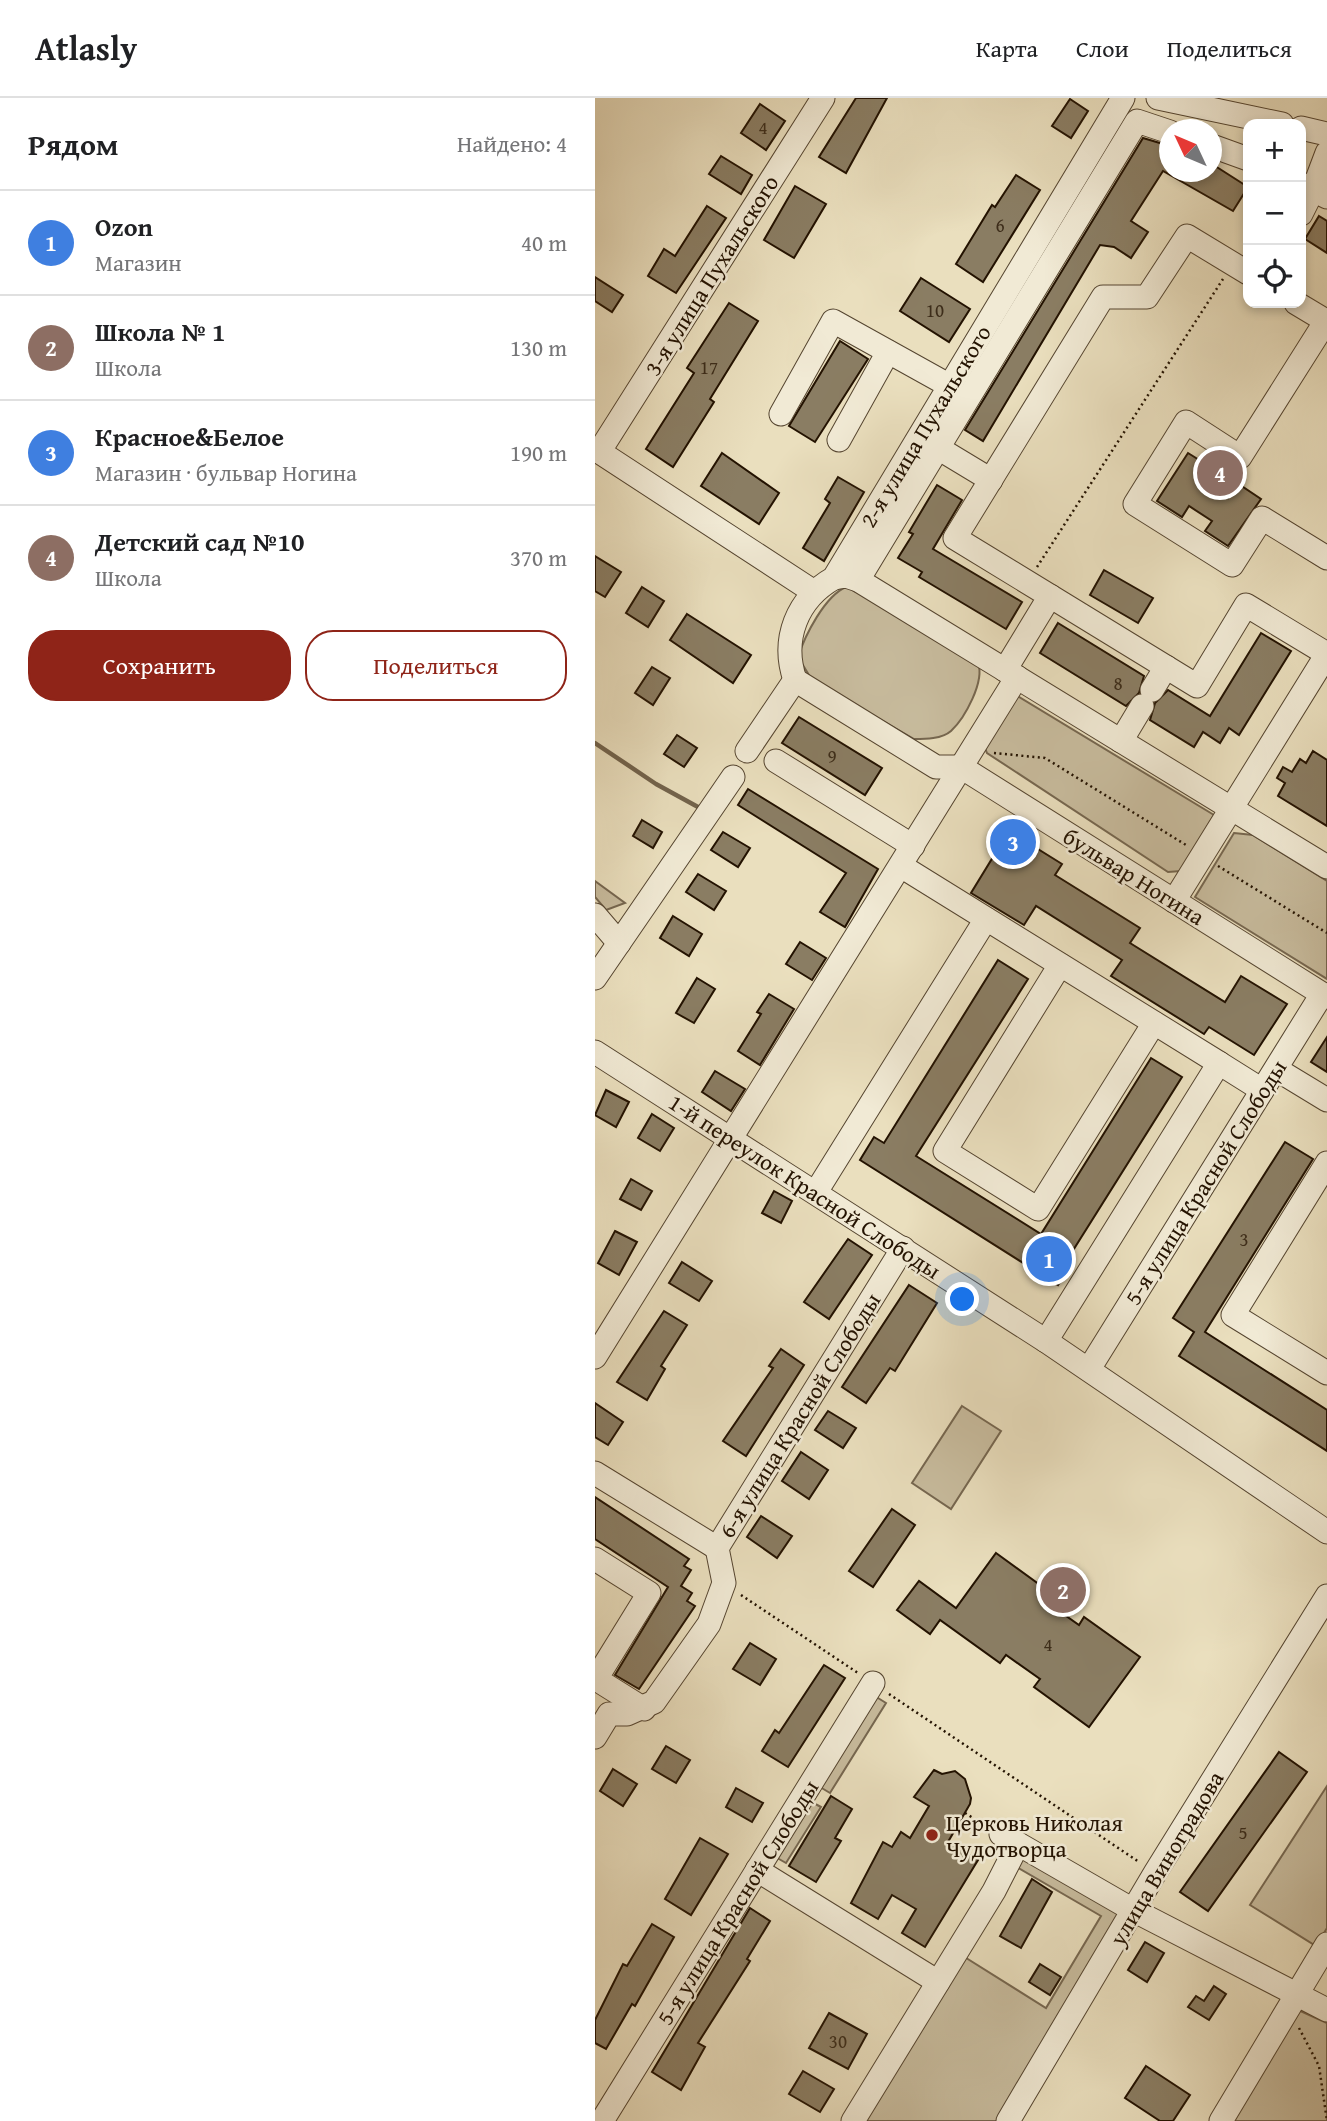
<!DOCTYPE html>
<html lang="ru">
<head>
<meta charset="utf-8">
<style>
	:root { --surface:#fff; --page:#f2f2f2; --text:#202124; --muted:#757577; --line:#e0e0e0; --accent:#8f2418 }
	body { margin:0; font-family:"Gentium Book Plus",serif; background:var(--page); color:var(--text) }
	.controls { position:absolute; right:21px; top:21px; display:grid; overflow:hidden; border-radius:14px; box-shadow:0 4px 10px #0003 }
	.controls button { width:63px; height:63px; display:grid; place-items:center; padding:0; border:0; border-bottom:2px solid var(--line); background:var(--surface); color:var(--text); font:35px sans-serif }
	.compass { position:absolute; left:564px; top:21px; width:63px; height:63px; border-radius:50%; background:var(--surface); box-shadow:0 4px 10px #0003; rotate:314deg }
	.you { position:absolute; left:368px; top:1202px; width:24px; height:24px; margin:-18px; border:5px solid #fff; border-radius:50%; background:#1a73e8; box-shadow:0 0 0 10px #1a73e833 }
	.badge { display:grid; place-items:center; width:46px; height:46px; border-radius:50%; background:var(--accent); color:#fff; font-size:23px; font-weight:700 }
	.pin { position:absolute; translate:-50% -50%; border:4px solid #fff; box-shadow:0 2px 7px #0006 }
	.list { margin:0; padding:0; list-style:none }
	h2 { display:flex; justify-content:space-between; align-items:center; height:91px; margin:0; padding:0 28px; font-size:30px }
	h2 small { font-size:23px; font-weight:400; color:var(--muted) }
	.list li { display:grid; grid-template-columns:46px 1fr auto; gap:21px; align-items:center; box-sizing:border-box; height:105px; padding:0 28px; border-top:2px solid var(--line) }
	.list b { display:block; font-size:26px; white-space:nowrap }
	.list p { margin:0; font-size:23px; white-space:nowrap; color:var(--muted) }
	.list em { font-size:23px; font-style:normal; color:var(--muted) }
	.actions { display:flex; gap:14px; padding:21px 28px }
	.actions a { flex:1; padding:16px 0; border:2px solid var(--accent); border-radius:28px; text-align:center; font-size:24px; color:var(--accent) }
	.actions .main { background:var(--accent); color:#fff }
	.icon { flex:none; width:38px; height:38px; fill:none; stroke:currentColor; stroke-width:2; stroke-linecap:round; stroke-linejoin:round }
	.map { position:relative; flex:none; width:732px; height:2023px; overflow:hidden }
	header { display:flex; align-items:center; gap:42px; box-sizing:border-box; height:98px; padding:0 35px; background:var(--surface); border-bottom:2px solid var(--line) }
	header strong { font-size:33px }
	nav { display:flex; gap:38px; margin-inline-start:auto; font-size:24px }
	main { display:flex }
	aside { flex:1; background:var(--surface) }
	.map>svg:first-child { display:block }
</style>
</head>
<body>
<header>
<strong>Atlasly</strong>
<nav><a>Карта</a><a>Слои</a><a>Поделиться</a></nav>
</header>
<main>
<aside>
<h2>Рядом<small>Найдено: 4</small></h2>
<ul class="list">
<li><span class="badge" style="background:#3f7fe0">1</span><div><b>Ozon</b><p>Магазин</p></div><em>40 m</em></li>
<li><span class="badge" style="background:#8d6e63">2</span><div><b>Школа № 1</b><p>Школа</p></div><em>130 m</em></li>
<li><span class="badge" style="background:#3f7fe0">3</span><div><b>Красное&amp;Белое</b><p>Магазин · бульвар Ногина</p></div><em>190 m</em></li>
<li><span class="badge" style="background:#8d6e63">4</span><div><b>Детский сад №10</b><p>Школа</p></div><em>370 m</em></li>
</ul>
<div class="actions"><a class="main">Сохранить</a><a>Поделиться</a></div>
</aside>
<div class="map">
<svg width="732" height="2023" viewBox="0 0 732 2023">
	<rect width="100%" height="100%" fill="#eadfbe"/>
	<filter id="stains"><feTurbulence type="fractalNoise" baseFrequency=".00286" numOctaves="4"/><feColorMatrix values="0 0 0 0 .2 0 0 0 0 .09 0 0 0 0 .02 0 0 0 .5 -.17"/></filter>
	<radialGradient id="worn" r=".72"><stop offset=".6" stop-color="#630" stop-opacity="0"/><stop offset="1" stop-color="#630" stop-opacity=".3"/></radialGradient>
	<!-- green -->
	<g fill="#c8bc9e" stroke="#766750" stroke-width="2" fill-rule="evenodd">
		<path d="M251,489H267L383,565C390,583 370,620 356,633C347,641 330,641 319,641L217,582L203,559C210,537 230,498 251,489Z"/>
		<path d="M412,597L424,599L619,717L586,773L573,774L392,655L385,637Z"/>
		<path d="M639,735L658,737L732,783V881L600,799Z"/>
		<path d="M0,783L30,805L11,812L0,799Z"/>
		<path d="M367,1308L406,1333L356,1411L317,1385Z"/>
		<path d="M275,1595L291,1605L235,1695L220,1686Z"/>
		<path d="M732,1688V1830L721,1848L655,1807Z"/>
		<path d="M211,1701L226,1709L191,1765L177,1757Z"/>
		<path d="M437,1758L525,1815L405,2023H271L418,1766ZM420,1768L506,1818L451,1910L368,1858Z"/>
		<path d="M701,1911L732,1925V2023H633Z"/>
	</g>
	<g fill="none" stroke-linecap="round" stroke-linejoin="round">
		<!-- stream -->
		<path stroke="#72634c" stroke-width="4.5" d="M0,645L61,686L103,709"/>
	</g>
	<!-- building -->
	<g fill="#8a7d63" stroke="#231201" stroke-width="2">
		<path d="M261,0H292L251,75L224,59Z"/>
		<path d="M475,1L493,13L476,40L457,28Z"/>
		<path d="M165,6L190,23L171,52L146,35Z"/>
		<path d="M548,40L575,48V74H617V66L653,89L638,113L568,73L536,123L553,134L536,160L519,149L505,147L388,343L370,332Z"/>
		<path d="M126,58L157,77L146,96L114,76Z"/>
		<path d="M421,77L445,92L388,184L361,166L397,107L400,109Z"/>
		<path d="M200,88L231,106L199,160L169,142Z"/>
		<path d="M112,108L131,120L81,195L53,178L69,151L80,158Z"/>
		<path d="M724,118L732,123V155L710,141Z"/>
		<path d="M0,179L28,197L17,214L0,203Z"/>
		<path d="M326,180L375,211L354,244L305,213Z"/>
		<path d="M134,205L163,223L115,301L119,304L78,369L51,351L99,275L92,270Z"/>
		<path d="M245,243L273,261L220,344L194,328Z"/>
		<path d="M127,355L184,395L164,426L106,388Z"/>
		<path d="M593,355L617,370L608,384L633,400L642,385L666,401L633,448L610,433L617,423L594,408L587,419L562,403Z"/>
		<path d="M243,379L269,394L229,463L208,450L235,405L230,401Z"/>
		<path d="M342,387L367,402L338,451L427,504L411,531L324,479L327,474L303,460L318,436L314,434Z"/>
		<path d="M0,458L26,474L10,499L0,493Z"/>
		<path d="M509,472L558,500L543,525L495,497Z"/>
		<path d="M47,489L69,503L53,529L31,515Z"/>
		<path d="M92,516L156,557L138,585L75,542Z"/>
		<path d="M463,525L549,578L544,595L531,608L445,555Z"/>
		<path d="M666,535L696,553L644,637L634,630L625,645L608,634L599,649L555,622L560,605L573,592L615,618Z"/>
		<path d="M57,569L75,580L58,607L40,595Z"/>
		<path d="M204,619L287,670L270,697L187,645Z"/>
		<path d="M82,637L102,650L89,669L69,656Z"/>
		<path d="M718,653L732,662V728L683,698L690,685L682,680L688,669L697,674L705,661L711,665Z"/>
		<path d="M153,691L283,771L250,829L225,814L251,775L143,707Z"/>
		<path d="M47,722L67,734L58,750L38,738Z"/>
		<path d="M414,733L467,766L460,777L545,830L535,845L630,904L646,878L692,906L659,957L614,929L609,936L516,878L527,862L441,808L429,827L376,795Z"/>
		<path d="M128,734L155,750L143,769L116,752Z"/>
		<path d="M103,776L131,793L119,812L91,794Z"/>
		<path d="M78,818L107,836L94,858L65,840Z"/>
		<path d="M205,844L231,860L217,882L191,866Z"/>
		<path d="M403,862L433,881L321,1058L446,1136L556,960L587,979L472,1162L477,1165L463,1187L265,1062L279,1039L289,1045Z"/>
		<path d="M102,880L120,891L99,925L81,915Z"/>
		<path d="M174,896L199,911L165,967L143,953L166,916L162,914Z"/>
		<path d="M732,939V974L716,964Z"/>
		<path d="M120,973L150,991L136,1013L107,994Z"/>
		<path d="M11,992L34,1004L21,1029L0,1017Z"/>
		<path d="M57,1016L79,1030L65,1053L43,1040Z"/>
		<path d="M690,1044L718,1061L610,1234L732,1312V1353L584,1258L599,1234L578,1220Z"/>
		<path d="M36,1081L57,1093L46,1112L25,1101Z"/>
		<path d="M179,1093L197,1103L186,1125L167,1115Z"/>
		<path d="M20,1133L42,1144L24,1177L3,1165Z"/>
		<path d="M253,1141L277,1157L234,1221L209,1204Z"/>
		<path d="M87,1164L117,1183L104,1203L74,1185Z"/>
		<path d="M314,1187L342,1205L300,1273L295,1270L271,1305L247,1289Z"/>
		<path d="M69,1213L92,1227L66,1268L70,1271L52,1302L22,1284Z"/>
		<path d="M186,1251L209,1267L151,1358L128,1343L178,1270L174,1268Z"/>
		<path d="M0,1305L28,1324L13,1347L0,1339Z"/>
		<path d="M233,1313L261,1330L248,1350L220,1332Z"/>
		<path d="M206,1354L233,1372L214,1401L187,1383Z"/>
		<path d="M0,1399L94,1461L89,1468L96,1472L86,1488L97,1495L92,1503L100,1508L44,1591L20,1577L73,1489L0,1441Z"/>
		<path d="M297,1411L320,1427L278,1489L254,1473Z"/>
		<path d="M166,1418L197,1438L182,1460L152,1439Z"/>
		<path d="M401,1455L456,1495L450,1503L484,1527L489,1519L545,1559L494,1629L439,1589L445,1581L411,1557L405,1565L345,1522L335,1536L302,1512L324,1483L361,1510Z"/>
		<path d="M155,1545L181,1561L165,1587L138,1571Z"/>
		<path d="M229,1567L250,1580L193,1669L167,1653L180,1632L184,1635Z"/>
		<path d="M71,1648L95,1662L81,1685L57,1671Z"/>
		<path d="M684,1654L712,1674L613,1813L585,1794Z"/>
		<path d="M18,1671L42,1686L28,1708L5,1693Z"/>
		<path d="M339,1672L347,1676L360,1673L370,1681L376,1700L375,1706L353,1744L383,1762L330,1849L307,1835L321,1811L297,1797L283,1821L256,1805L288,1744L297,1749L306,1734L315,1740L334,1708L319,1699Z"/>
		<path d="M141,1690L168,1705L157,1724L131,1709Z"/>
		<path d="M236,1698L257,1711L240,1740L246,1743L221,1784L194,1768Z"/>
		<path d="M105,1740L133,1756L96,1817L70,1801Z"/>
		<path d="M437,1781L457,1794L426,1850L405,1838Z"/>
		<path d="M155,1810L175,1823L152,1861L155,1863L103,1945L110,1949L86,1992L57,1974Z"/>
		<path d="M57,1826L79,1839L40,1908L37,1906L11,1951L0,1945V1922L28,1866L32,1868Z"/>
		<path d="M550,1844L569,1855L552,1884L533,1872Z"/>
		<path d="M445,1866L466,1879L455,1897L434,1884Z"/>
		<path d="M619,1888L631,1896L614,1922L593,1909L601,1898L609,1903Z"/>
		<path d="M234,1915L272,1936L253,1971L214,1950Z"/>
		<path d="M551,1968L595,1997L578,2023H565L530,2000Z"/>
		<path d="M208,1973L239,1991L225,2014L194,1996Z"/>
	</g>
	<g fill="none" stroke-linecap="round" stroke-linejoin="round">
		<!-- minor casing -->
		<g stroke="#554530" stroke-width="25">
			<g id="minor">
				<path d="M563,0L687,26"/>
				<path d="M706,30L732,36"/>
				<path d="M617,48L653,61"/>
				<path d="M706,86L718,92L732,55"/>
				<path d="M706,116L718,92L732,99"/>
				<path d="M701,205L731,223L645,359L591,324L540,406L637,467L667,420L732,460"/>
				<path d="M186,316L238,223L355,288"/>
				<path d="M244,342L293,254"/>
				<path d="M343,350L542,23L575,34"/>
				<path d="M0,351L219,494"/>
				<path d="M4,354L228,0"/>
				<path d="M239,480L251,478L263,482L732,769"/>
				<path d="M263,482L343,350L396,382"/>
				<path d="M455,498L602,588L651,507L732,556"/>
				<path d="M410,572L455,498L360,440L508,199H552L592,138L653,175"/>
				<path d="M200,582C186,541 202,501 239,480L528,0"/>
				<path d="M200,582L341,669H366L732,899"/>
				<path d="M557,592L571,569"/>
				<path d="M526,643L547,608"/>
				<path d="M152,653L200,582"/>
				<path d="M181,663L318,748"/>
				<path d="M306,768L624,965L451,1243"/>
				<path d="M579,803L732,556"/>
				<path d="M0,817L24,845"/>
				<path d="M465,867L350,1053L443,1111L559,925"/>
				<path d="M0,880L138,679"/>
				<path d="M0,954L451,1243L732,1434"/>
				<path d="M624,965L667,992"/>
				<path d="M681,971L732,1002"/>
				<path d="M732,1065L638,1217L732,1275"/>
				<path d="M221,1094L391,821"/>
				<path d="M0,1259L422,579"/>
				<path d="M494,1271L727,896"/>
				<path d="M0,1375L122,1450"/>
				<path d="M0,1461L54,1495L1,1581L49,1611"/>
				<path d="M0,1639L14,1616H32L59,1604L114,1526L129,1485L122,1450L308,1150"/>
				<path d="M406,1736L538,1812L732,1912"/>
				<path d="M162,1772L343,1884"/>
				<path d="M7,2023L278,1585"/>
				<path d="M258,2023L399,1793L423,1746"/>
				<path d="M413,2023L560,1775L732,1498"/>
				<path d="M626,2023L732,1846"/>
			</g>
		</g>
		<!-- path -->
		<g stroke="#231201" stroke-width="2.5" stroke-dasharray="2 3.5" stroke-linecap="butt">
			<path d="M442,469L628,181"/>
			<path d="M399,655L450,660L591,747"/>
			<path d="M623,768L732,835"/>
			<path d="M146,1497L263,1575"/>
			<path d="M294,1596L544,1764"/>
			<path d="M370,1715L391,1728"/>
			<path d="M704,1930L724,1968L732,2023"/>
		</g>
		<!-- minor -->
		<use href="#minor" stroke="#f1ead5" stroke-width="23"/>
	</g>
	<!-- markers -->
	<circle fill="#8f2418" stroke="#f1ead5" stroke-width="2.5" cx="337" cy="1737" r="7"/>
	<g text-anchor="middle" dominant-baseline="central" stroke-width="5" stroke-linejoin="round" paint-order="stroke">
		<!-- number labels -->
		<g font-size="19" fill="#3d2d1a">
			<text x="168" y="29">4</text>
			<text x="405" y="127">6</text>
			<text x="340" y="212">10</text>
			<text x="114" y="269">17</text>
			<text x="523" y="585">8</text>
			<text x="237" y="658">9</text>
			<text x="649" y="1141">3</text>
			<text x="453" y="1546">4</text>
			<text x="648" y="1734">5</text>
			<text x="243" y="1943">30</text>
		</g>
		<!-- street labels -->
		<g font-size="23" fill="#231201" stroke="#f1ead5">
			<text transform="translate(116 177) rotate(-58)">3-я улица Пухальского</text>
			<text transform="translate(330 328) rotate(-59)">2-я улица Пухальского</text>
			<text transform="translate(539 778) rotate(32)">бульвар Ногина</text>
			<text transform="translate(610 1084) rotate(-58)">5-я улица Красной Слободы</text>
			<text transform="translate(210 1088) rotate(33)">1-й переулок Красной Слободы</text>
			<text transform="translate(204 1317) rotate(-58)">6-я улица Красной Слободы</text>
			<text transform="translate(571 1760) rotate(-59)">улица Виноградова</text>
			<text transform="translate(142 1804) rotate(-58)">5-я улица Красной Слободы</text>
		</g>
		<!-- poi labels -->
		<g font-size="23" fill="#231201" stroke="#f1ead5" text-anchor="start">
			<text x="351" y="1724">Церковь Николая<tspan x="351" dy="26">Чудотворца</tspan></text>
		</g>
	</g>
	<rect width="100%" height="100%" filter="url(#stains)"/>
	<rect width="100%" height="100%" fill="url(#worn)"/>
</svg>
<div class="controls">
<button>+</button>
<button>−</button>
<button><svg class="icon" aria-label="locate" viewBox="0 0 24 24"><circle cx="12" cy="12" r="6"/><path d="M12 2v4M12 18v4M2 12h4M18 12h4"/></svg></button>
</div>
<svg class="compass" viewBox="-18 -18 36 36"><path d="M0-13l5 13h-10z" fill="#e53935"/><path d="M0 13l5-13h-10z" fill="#757577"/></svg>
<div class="you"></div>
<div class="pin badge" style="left:454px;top:1161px;background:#3f7fe0">1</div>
<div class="pin badge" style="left:468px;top:1492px;background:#8d6e63">2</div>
<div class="pin badge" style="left:418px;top:744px;background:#3f7fe0">3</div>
<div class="pin badge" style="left:625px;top:375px;background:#8d6e63">4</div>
</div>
</main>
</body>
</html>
